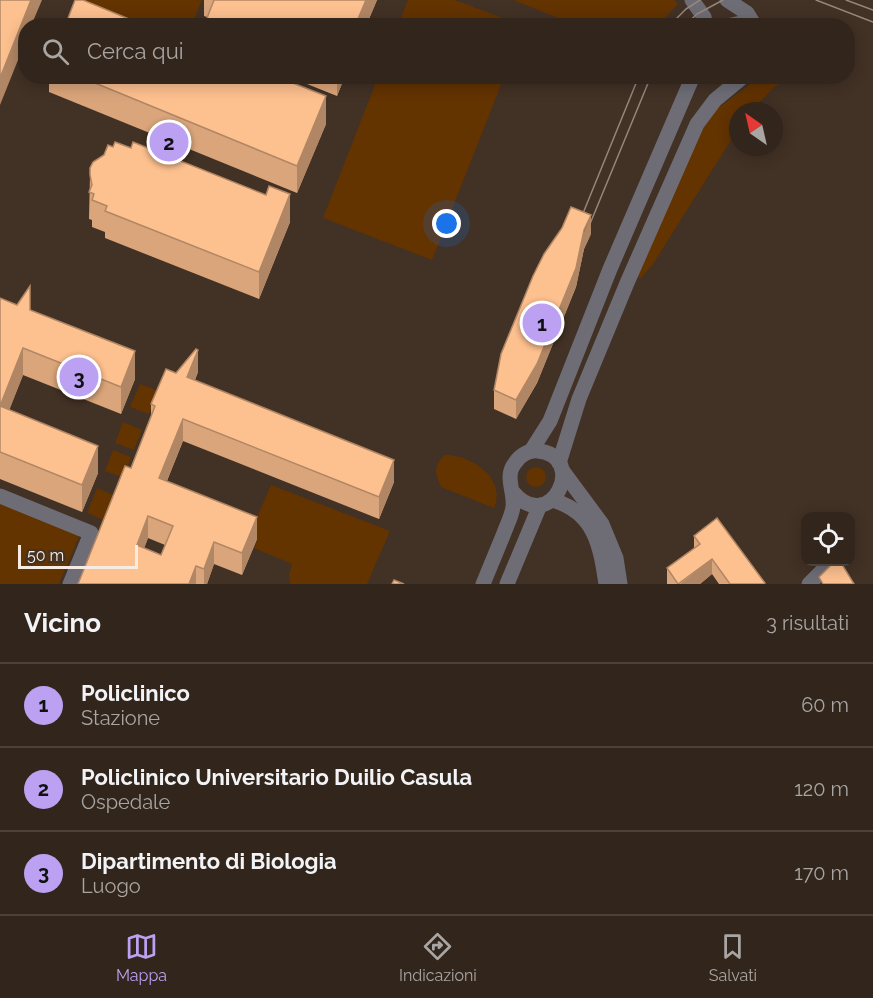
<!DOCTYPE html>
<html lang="it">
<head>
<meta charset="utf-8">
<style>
	:root { --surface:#32251c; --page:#3d3129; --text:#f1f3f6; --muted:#a8a5a3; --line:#4d423b; --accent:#bca0f2 }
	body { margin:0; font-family:Raleway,sans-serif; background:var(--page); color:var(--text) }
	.controls { position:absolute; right:18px; bottom:18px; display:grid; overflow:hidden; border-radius:12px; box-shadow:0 3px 15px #0003 }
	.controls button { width:54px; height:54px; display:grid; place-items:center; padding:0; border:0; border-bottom:2px solid var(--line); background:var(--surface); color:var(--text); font:30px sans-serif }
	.compass { position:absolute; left:729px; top:102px; width:54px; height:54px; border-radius:50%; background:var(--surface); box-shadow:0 3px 15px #0003; rotate:326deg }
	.scale { position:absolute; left:18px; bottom:15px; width:120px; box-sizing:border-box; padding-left:6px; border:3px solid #f7ece4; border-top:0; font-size:16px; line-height:21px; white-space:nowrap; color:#f7ece4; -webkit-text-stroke:4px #423125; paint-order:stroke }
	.you { position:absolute; left:447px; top:224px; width:21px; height:21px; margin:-15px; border:4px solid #fff; border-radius:50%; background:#1a73e8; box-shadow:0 0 0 9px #1a73e833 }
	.badge { display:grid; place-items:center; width:39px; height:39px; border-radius:50%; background:var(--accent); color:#111; font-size:20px; font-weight:700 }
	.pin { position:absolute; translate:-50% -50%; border:3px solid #fff; box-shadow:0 2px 6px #0006 }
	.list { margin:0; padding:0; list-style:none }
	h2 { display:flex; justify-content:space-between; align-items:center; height:78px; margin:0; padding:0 24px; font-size:26px }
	h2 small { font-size:20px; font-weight:400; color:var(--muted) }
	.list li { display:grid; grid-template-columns:39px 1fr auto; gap:18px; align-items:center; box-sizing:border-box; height:84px; padding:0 24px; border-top:2px solid var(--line) }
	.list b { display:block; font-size:22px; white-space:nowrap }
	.list p { margin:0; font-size:20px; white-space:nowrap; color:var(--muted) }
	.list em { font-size:20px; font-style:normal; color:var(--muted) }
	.icon { flex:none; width:33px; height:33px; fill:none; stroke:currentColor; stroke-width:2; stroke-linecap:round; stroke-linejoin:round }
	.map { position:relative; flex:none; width:873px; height:584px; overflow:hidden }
	.search { position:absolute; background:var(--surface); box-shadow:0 3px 15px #0003; left:18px; right:18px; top:18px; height:66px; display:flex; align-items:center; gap:15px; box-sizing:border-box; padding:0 21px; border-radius:24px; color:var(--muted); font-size:22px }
	.sheet { height:330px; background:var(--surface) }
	nav { display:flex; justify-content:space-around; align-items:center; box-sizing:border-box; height:84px; border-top:2px solid var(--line); background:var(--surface); font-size:16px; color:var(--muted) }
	nav a { display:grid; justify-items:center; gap:3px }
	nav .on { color:var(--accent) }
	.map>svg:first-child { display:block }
</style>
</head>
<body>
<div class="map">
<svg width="873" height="584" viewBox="0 0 873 584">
	<rect width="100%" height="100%" fill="#423125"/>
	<!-- green -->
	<g fill="#633300">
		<path d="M81,0H202L191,26L166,25L162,24L161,25H128Z"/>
		<path d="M408,0H455L521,25H398Z"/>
		<path d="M513,0H674L678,4L658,25H576Z"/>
		<path d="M378,77H504L432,260L323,218Z"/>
		<path d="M760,77H800L785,81L774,87L751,111H738V129L653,264L640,279L633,270L693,142L713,112Z"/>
		<path d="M140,384L159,391L149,414L130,407Z"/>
		<path d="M123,422L142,430L134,450L115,443Z"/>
		<path d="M113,450L131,457L124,478L105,471Z"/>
		<path d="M444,455C470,454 507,478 494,508L441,487C435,473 433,467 444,455Z"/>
		<circle cx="536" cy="477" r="10"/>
		<path d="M271,485L390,531L367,584H290L289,574L292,564L254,548L257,539L249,535Z"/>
		<path d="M97,488L118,497L108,522L87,513Z"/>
		<path d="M0,500L80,534L59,584H0Z"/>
	</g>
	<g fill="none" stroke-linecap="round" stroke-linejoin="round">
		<!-- street -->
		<g stroke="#6e6d76" stroke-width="15">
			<path d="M692,0L704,17L706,26"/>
			<path d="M727,0L747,13L755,26"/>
			<path d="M727,26L741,23L748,26"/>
			<path d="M531,451L550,421L610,269L693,76"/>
			<path d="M559,463L579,399L627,283L697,124L715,100L744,76"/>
			<path d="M562,470L602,524L616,558L620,584"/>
			<path d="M0,496L91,533L70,584"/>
			<path d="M552,500C595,512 600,545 606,584"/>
			<path d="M483,584C490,567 497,550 504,533C507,525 512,515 513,507C515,492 504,476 515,463C520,455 529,450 538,451C589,456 551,537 513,492"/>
			<path d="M507,584L540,505"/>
			<path d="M809,584L831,562"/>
		</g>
		<!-- tram -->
		<g stroke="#95877d" stroke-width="1.5">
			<path d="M816,0L873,22"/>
			<path d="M846,0L873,10"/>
			<path d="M669,26L686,9L700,0"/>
			<path d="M684,26L697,14L723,0"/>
			<path d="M577,228L639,76"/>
			<path d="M585,236L651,76"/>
		</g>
	</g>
	<!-- wall -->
	<g fill="#daa57b" fill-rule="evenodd">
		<path d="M204,0H377L366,26H207V17L204,16Z"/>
		<path d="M49,76H275L326,124L297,193L49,92Z"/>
		<path d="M287,76H345L337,96Z"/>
		<path d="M90,175L290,222L259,299L105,238V232L92,227V220L89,219Z"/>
		<path d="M591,234L584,249L576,287L537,383L516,419L494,409V390Z"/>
		<path d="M0,298L30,310L135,379L121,414L23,375L9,410L98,473L82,512L0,479Z"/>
		<path d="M198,372L195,380L394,482L379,519L183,441L167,481L257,539L242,575L214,564L207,584H78L131,468L151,416V404L176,373ZM148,538L165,545L161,555L144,548Z"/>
		<path d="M694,536L765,584H719L712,574L700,584H667V568L694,549Z"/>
	</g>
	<!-- shaded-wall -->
	<g fill="#b18664">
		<path d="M31,0H42L31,26H26V40L0,105V78Z"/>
		<path d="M366,0H377L366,26H355Z"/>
		<path d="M337,76H345L337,96Z"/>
		<path d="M326,96V124L297,193V166Z"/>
		<path d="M290,194V222L259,299V272Z"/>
		<path d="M591,215V234L584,249L576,287L537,383L516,419V400Z"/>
		<path d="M23,348V375L0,434V406Z"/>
		<path d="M198,350V372L187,399V377Z"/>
		<path d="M135,351V379L121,414V387Z"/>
		<path d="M183,419V441L159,500V478Z"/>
		<path d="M98,446V473L82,512V485Z"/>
		<path d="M394,460V482L379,519V497Z"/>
		<path d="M148,516V538L137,567V545Z"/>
		<path d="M257,517V539L242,575V553Z"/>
		<path d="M214,542V564L207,584H204V569Z"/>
		<path d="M712,559V574L700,584H680Z"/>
		<path d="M196,566V584H189Z"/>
	</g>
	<!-- building -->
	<g fill="#fdc08f" stroke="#b18664" stroke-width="1.5" fill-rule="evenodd">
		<path d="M0,0H31L0,78Z"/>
		<path d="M75,0H83L146,26H65Z"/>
		<path d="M214,0H366L355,26H226L207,18Z"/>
		<path d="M188,22L197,26H186Z"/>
		<path d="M78,76H275L326,96L297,166Z"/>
		<path d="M115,142L131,148L133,142L266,195L269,186L290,194L259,272L105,211L107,206L92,200L94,194L89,192L92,185L90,175V168L93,162L104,155L108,145L113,147Z"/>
		<path d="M571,207L591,215L584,230L576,268L537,364L516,400L494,390L501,354L533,276L544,254L562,228Z"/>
		<path d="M30,286V310L135,351L121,387L23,348L0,406V298L17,305Z"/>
		<path d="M196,349L198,350L187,377L394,460L379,497L183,419L159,478L257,517L242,553L214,542L204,569L196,566L189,584H78L125,466L131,468L155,406L151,404L166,369L176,373ZM148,516L173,526L161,555L137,545Z"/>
		<path d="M0,406L98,446L82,485L0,452Z"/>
		<path d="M717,518L765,583L764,584H730L712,559L678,584L667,568L700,544L694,536Z"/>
		<path d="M835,561H840L854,584H823L819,577Z"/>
		<path d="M394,580L404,584H392Z"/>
	</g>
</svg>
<div class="controls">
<button><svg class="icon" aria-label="locate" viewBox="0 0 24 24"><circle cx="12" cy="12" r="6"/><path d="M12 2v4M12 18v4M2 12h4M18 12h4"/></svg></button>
</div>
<svg class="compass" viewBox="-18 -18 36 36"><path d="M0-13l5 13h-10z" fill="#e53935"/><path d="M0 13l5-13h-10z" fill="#a8a5a3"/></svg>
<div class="scale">50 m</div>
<div class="you"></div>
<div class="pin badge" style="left:542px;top:323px">1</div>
<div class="pin badge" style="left:169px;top:142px">2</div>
<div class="pin badge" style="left:79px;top:377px">3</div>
<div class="search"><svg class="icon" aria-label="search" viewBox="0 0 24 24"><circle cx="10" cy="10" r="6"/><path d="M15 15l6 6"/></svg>Cerca qui</div>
</div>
<section class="sheet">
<h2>Vicino<small>3 risultati</small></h2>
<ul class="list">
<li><span class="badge">1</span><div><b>Policlinico</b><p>Stazione</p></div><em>60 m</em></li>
<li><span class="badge">2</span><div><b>Policlinico Universitario Duilio Casula</b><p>Ospedale</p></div><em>120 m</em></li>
<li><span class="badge">3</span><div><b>Dipartimento di Biologia</b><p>Luogo</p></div><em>170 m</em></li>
</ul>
</section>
<nav>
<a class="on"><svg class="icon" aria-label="map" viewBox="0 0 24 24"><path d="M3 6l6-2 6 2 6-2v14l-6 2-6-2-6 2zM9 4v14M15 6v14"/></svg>Mappa</a>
<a><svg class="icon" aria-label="directions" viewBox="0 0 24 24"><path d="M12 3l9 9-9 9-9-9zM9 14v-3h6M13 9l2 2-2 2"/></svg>Indicazioni</a>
<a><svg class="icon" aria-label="saved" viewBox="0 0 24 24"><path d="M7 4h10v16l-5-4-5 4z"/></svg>Salvati</a>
</nav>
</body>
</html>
